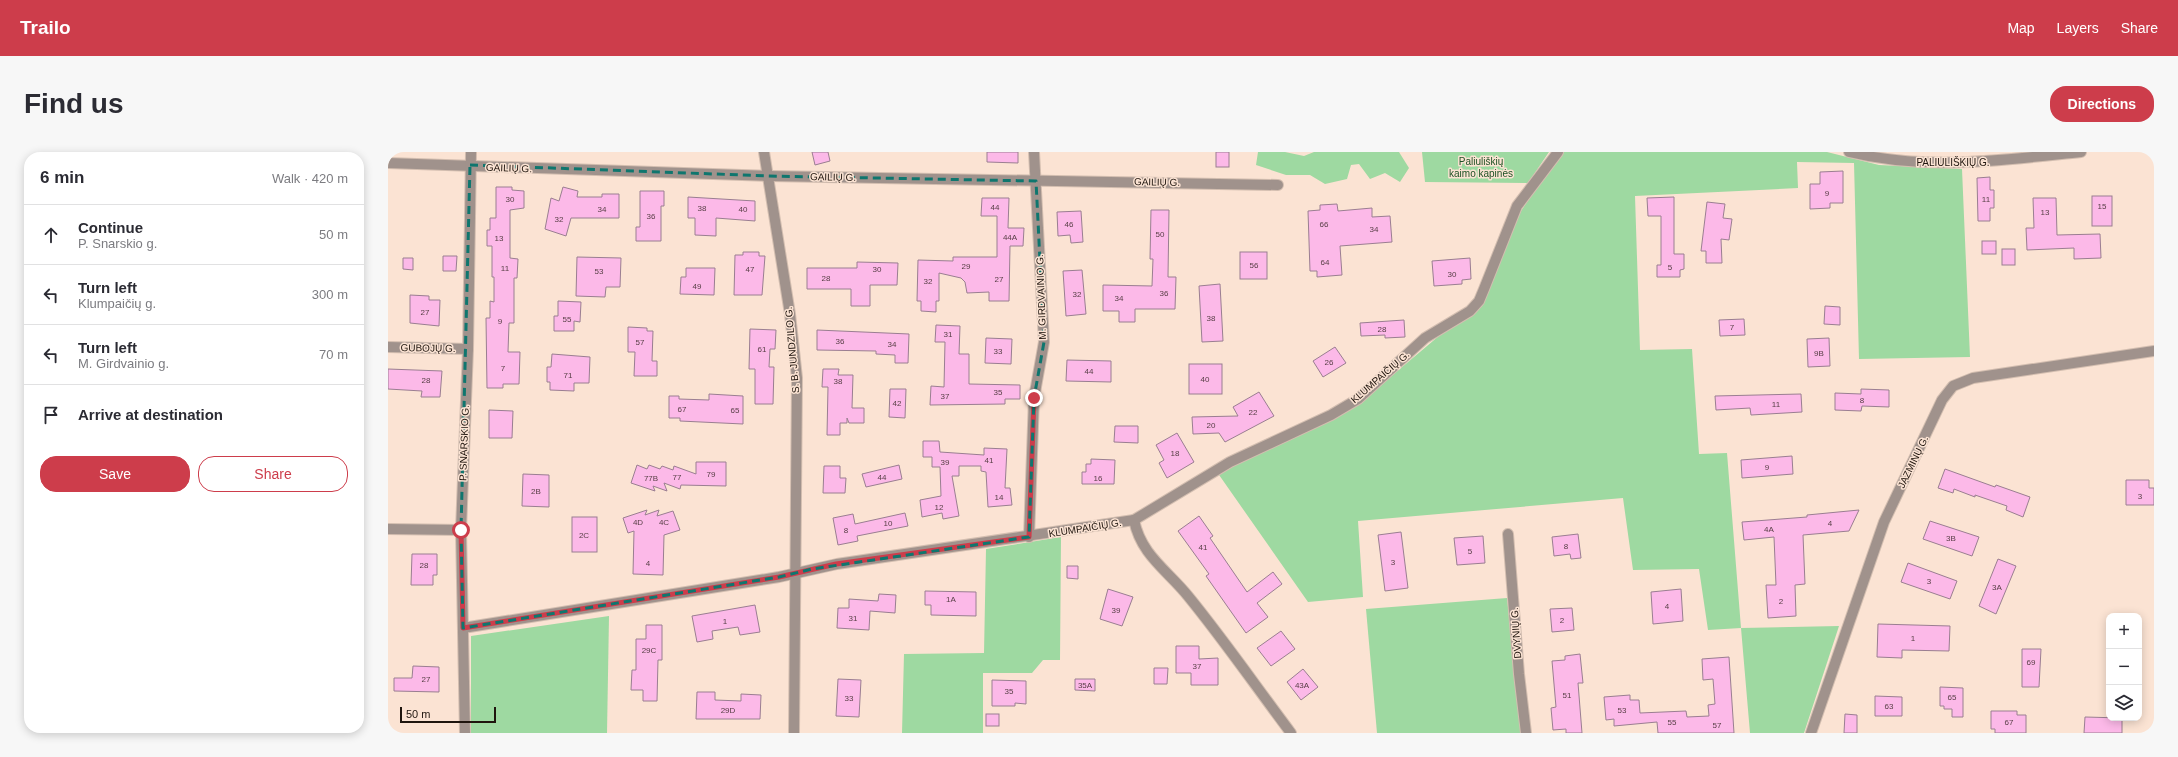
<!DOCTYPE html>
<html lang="en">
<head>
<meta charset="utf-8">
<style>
	:root { --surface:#fff; --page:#f7f7f7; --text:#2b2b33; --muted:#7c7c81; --line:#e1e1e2; --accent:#cd3d4b }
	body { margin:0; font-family:Helvetica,sans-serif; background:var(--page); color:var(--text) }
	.controls { position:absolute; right:12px; bottom:12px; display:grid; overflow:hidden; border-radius:8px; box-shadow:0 2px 10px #0003 }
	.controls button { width:36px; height:36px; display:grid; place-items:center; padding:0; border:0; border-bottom:1px solid var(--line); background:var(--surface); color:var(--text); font:20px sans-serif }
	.scale { position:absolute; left:12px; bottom:10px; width:96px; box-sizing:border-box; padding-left:4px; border:2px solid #1f150e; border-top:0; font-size:11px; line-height:14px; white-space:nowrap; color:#1f150e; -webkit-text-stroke:3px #fbe3d3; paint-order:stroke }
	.stop { position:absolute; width:12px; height:12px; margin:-9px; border:3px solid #cd3d4b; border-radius:50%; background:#fff }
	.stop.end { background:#cd3d4b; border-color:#fff; box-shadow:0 1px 4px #0008 }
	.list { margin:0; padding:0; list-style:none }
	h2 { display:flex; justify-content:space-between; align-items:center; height:52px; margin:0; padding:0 16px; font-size:17px }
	h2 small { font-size:13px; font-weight:400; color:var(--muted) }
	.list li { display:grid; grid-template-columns:26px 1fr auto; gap:12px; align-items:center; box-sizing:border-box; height:60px; padding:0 16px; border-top:1px solid var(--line) }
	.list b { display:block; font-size:15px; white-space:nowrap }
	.list p { margin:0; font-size:13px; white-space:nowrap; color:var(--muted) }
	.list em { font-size:13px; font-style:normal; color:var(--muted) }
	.actions { display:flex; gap:8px; padding:12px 16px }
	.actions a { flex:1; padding:9px 0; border:1px solid var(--accent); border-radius:16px; text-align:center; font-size:14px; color:var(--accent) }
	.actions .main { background:var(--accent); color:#fff }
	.icon { flex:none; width:22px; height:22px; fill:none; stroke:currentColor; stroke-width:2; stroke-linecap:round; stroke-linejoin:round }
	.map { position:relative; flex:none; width:1766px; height:581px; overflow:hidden; border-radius:16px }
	header { display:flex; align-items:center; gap:24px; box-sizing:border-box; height:56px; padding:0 20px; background:var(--accent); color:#fff }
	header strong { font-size:19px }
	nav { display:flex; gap:22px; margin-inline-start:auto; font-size:14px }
	.intro { display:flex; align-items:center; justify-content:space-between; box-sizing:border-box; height:96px; padding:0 24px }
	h1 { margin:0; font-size:28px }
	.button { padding:10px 18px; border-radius:16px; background:var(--accent); color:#fff; font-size:14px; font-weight:700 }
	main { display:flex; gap:24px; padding:0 24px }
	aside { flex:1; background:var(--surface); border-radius:16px; box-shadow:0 2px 10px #0003 }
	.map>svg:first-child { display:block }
</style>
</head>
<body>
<header>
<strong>Trailo</strong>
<nav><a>Map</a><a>Layers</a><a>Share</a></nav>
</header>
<div class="intro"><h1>Find us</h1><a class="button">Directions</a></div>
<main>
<aside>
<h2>6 min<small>Walk · 420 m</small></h2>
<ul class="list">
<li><svg class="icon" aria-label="ahead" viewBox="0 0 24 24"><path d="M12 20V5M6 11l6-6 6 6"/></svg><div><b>Continue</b><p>P. Snarskio g.</p></div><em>50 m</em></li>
<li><svg class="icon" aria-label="left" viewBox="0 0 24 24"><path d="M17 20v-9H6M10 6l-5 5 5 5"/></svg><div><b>Turn left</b><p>Klumpaičių g.</p></div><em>300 m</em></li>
<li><svg class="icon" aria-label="left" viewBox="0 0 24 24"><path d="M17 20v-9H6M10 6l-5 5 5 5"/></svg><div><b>Turn left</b><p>M. Girdvainio g.</p></div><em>70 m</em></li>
<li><svg class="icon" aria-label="arrive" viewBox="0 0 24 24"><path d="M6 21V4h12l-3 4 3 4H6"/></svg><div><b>Arrive at destination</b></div></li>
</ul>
<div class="actions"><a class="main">Save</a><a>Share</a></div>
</aside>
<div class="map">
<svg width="1766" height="581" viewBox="0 0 1766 581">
	<rect width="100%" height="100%" fill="#fbe3d3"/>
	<!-- green -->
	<g fill="#9ed9a1">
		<path d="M870,0H897L916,4L926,0H1011L1021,16L1012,30L997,21L982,27L971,12L963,13L959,27L937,32L922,23H898L868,13Z"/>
		<path d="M1034,0H1161L1140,31L1037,30Z"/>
		<path d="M1175,0H1439L1491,13L1574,17L1582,205L1471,207L1466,11L1409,10L1410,36L1247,44L1252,198L1304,197L1311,302L1339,301L1353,476L1451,474L1416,581H1362L1353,476L1320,478L1311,417L1245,418L1235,346L970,369L975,445L920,450L829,320L939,270L968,254L1097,145L1133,59L1158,21Z"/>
		<path d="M673,385L672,508H655L644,521H595V581H514L516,502L596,501L598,397Z"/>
		<path d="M1119,446L1134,581H989L978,457Z"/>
		<path d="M221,464L219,581H83V484Z"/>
	</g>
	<!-- building -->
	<g fill="#fcb9e8" stroke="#9a7e91">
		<path d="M424,0H440L442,9L427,13Z"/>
		<path d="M599,0H630V11L599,10Z"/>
		<rect x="828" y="0" width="13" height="15"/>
		<path d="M1455,19V51H1442V56L1422,57V32H1432V20Z"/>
		<path d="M1602,25V38H1606V56H1602V69H1590L1589,26Z"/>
		<path d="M108,35H124V38L136,39V56L122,58V106L130,107L129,126H126V171H121L120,200H132L131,232H115V236H99L98,166H102V149L106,150V125H104V94H99V78H102V66H108Z"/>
		<path d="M175,35L190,39L189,45H214V42H231V66H183L178,84L157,77L163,46L171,49Z"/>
		<path d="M252,39H276V54H273V89H248V75H252Z"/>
		<rect x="1704" y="44" width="20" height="30"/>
		<path d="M300,45L367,49V69L328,66V84L307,83V66H300Z"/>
		<path d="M1286,45V102H1296V117L1292,118V125H1269V113H1273V64H1260L1259,46Z"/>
		<path d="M594,46H621L620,76H636L635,94H622L621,149H601V140L579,141L577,130L573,126L551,121V149H548V160L533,159V149H529L530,108L565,109V105H609V64H593Z"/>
		<path d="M1645,46H1668L1669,83L1712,82L1713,106L1686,107V96L1639,98L1638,76H1646Z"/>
		<path d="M1319,50L1337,52L1335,66L1344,67L1341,88L1333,87L1334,111H1318V99H1313Z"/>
		<path d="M949,52L950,59L984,56V65L1002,64L1004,90L952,94L954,123L929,125V119H922L920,59L932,58V53Z"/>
		<path d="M763,58H781L780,125H788L787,157H747V170H731V159H715V133L764,134L765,107H762Z"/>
		<path d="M693,59L695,90L683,91L682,83L670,84L669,60Z"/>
		<rect x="1594" y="89" width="14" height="13"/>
		<rect x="1614" y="97" width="13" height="16"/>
		<path d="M355,100H371V104H377L374,143H346L347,103H355Z"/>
		<rect x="852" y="100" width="27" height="27"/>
		<path d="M55,104H69L68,119H55Z"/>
		<path d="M189,105L233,106L232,135H218L217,145L188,144Z"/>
		<path d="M15,106H25V118L15,117Z"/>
		<path d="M1082,106L1083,127L1074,128V132L1046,134L1044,109Z"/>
		<path d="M469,110L510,111L509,133H482V154H463V137H419V116H469Z"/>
		<path d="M298,116H327L326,143L292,142L293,125H298Z"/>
		<path d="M694,118L698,162L678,164L675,119Z"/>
		<path d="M832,132L835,189L814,190L811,134Z"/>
		<path d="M22,143L41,144V148H52L51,174L22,171Z"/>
		<path d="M170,149L193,150L192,170L186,169V179H166V164H170Z"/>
		<path d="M1437,154L1452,155V173L1436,172Z"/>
		<path d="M1356,167L1357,183L1332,184L1331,168Z"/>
		<path d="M1016,168L1017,185L997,186V183L973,184L972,171Z"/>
		<path d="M548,173L572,174L571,202H581V232L632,233V247H617V252L542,253L543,234L556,235L557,190H547Z"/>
		<path d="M240,175L259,176V179H265L264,209H269V224H246L247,200H240Z"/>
		<path d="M362,177L388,178L387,197H382L381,215H386L385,252H367V217H361Z"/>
		<path d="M429,178L521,182L520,211H507V203L488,202V199L429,198Z"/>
		<path d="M598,186L624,187L623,212L597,211Z"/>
		<path d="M1441,186L1442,214L1420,215L1419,187Z"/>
		<path d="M947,195L958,211L935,225L925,209Z"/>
		<path d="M164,202L202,205L201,231H186V239L162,238V230H159V215H163Z"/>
		<path d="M679,208L723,209V230L678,229Z"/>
		<rect x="801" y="212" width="33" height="30"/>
		<path d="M0,217L54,219L52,245H33L34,239L0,237Z"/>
		<path d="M435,217H451L450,223H465L464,256H476V271H461L459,266V271H452V283H439L440,235H434Z"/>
		<path d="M502,237H518L517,266L501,265Z"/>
		<path d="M1473,237L1501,238V255L1474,254L1473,259L1447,258V241L1473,242Z"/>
		<path d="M871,240L886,264L837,290L831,281L805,282L804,265L850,264L845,255Z"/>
		<path d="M321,242L355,244V272L292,269V266H281V244H291V247L321,248Z"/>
		<path d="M1413,242L1414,260L1363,263L1362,256L1328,258L1327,244Z"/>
		<path d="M101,258L125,259L124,286H101Z"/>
		<path d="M727,274H750V291L726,290Z"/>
		<path d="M789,281L806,310L779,326L771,311L776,308L768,293Z"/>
		<path d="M535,289H551L552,300L596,303V296L619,297L617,336H622L624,353L600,355L598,320L593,319V314H571V324H564L571,364L555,367L554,361L534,365L532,348L553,344L552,315H544V305H535Z"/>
		<path d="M1404,304L1405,322L1354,326L1353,308Z"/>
		<path d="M703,307L727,308L726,332H694V320H698V312H703Z"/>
		<path d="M308,310H338V334L293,333L292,337L276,331L279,339L265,334L267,339L243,331L249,313L259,317L261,313L272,317L274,314L285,318L286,314L308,322Z"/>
		<path d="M511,313L514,327L478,335L474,322Z"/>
		<path d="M436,314H452V326H458L457,341H435Z"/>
		<path d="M1557,317L1607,335L1608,333L1642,345L1635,365L1618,358L1619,354L1587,343V345L1566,337L1565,341L1550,336Z"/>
		<path d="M135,322L161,323V355L134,354Z"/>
		<path d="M1738,328H1761V336H1766V353H1738Z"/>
		<path d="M259,358L257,363L271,358L269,364L285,359L292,378L276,383L275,423L245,422L246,379L240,381L235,366Z"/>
		<path d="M1471,358L1461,379L1415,383L1417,432L1407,433L1408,464L1380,466L1378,433H1388L1386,385L1356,388L1354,370L1419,365V363Z"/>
		<path d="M517,361L520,374L469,384L470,389L450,393L445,366L465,362L467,372Z"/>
		<path d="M811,364L825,384L822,386L859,440L885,420L894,432L869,451L880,465L858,481L818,424L821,422L790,379Z"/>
		<rect x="184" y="365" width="25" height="35"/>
		<path d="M1542,369L1591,385L1584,404L1535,387Z"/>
		<path d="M1013,380L1020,436L997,439L990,383Z"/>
		<path d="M1190,382L1193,406L1183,407L1182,402L1166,404L1164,385Z"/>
		<path d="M1095,384L1097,411L1069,413L1066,386Z"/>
		<path d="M24,402H49V423H45V433H23Z"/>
		<path d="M1610,407L1628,414L1608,462L1591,454Z"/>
		<path d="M1520,411L1569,429L1562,447L1513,430Z"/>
		<path d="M679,414H690V427L679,426Z"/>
		<path d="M720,437L745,445L734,474L712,467Z"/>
		<path d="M1293,437L1295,469L1265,472L1263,440Z"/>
		<path d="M537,439L588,440V464L543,463V453H537Z"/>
		<path d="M491,442L508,443L507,461L482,459L481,478L449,476L450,456H461V447L490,449Z"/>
		<path d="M367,453L372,480L352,483L350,475L324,479L325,487L309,490L304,464Z"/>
		<path d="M1184,456L1186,478L1164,480L1162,457Z"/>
		<path d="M1490,472L1562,474L1561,499L1514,498V506L1489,505Z"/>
		<path d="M258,473H274V508H270L269,549H255V538H243L244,518H248V487H258Z"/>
		<path d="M893,479L907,497L883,514L869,496Z"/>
		<path d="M788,494H811V507L830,506V533H803V521H788Z"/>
		<path d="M1634,497H1653L1651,535H1634Z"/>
		<path d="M1192,502L1195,531H1190L1194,581H1178V577L1165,578L1163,556L1168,555L1164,509L1177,508V504Z"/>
		<path d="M1341,505L1346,581H1270L1269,570L1226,574V567L1218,568L1216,545L1242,543V548H1251L1252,561L1298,559L1299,565L1321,564L1320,553L1327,552L1325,527L1315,528L1314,507Z"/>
		<path d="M25,514L51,515V540L6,539V526H24Z"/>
		<path d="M766,516H780L779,532H766Z"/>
		<path d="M915,517L930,535L913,548L899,530Z"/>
		<path d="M450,527L473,528L471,565L448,564Z"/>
		<path d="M687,527H707V539L687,538Z"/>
		<path d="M604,528L638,529V552L627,551V554H604Z"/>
		<path d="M1552,535L1575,536V565H1564V557H1556V554H1552Z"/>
		<path d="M309,540H327V548L353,549V542L373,543L372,567H308Z"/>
		<path d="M1487,544L1514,545V564H1487Z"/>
		<path d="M1603,559H1629V563H1638V581H1607V577H1603Z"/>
		<rect x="598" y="562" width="13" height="12"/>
		<path d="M1457,562L1469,563V581H1456Z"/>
		<path d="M1697,565L1734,566V581H1696Z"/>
	</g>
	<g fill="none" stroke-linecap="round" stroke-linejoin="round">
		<!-- minor casing -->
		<g stroke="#d3beb0" stroke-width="12">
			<g id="minor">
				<path d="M376,0L402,162L409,226L406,581"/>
				<path d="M1461,0C1538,19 1615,8 1693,0"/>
				<path d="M0,11L381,24L890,33"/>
				<path d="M0,195L80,197"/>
				<path d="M746,368C753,403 779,418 800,444C836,488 869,536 903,581"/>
				<path d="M0,377L73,378"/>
				<path d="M1120,382L1131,522L1138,581"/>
				<path d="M641,385L646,246L656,190L646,0"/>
				<path d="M75,476L391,425L449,412L746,368L842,310L943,263L970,247L1037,186L1082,159L1091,149L1096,137L1129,54L1170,0"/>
				<path d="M77,581L73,378L80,197L83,0"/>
				<path d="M1423,581L1496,370L1554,248L1565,234L1585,226L1766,199"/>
			</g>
		</g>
		<!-- minor -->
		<use href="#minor" stroke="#a0928c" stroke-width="10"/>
	</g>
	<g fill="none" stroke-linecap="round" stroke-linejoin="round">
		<!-- route -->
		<path stroke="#cd3d4b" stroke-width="5" d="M73,378L75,476L391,425L448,412L641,385L646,246"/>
	</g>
	<!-- marked area -->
	<path fill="none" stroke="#0f766e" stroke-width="3" stroke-dasharray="8 5" stroke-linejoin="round" d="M82,13L381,24L648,29L656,190L646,246L641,385L424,417L391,425L75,476L73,378Z"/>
	<g text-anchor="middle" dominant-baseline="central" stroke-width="3" stroke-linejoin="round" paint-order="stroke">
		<!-- number labels -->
		<g font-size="8" fill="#563e44">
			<text x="1439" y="41">9</text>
			<text x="122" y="47">30</text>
			<text x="1598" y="47">11</text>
			<text x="1714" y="54">15</text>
			<text x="607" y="55">44</text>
			<text x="314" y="56">38</text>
			<text x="214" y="57">34</text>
			<text x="355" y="57">40</text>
			<text x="1657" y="60">13</text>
			<text x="263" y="64">36</text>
			<text x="171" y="67">32</text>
			<text x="681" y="72">46</text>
			<text x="936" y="72">66</text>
			<text x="986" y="77">34</text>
			<text x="772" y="82">50</text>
			<text x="622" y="85">44A</text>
			<text x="111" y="86">13</text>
			<text x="937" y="110">64</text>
			<text x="866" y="113">56</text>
			<text x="578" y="114">29</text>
			<text x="1282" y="115">5</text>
			<text x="117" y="116">11</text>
			<text x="362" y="117">47</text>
			<text x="489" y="117">30</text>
			<text x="211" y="119">53</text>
			<text x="1064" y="122">30</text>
			<text x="438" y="126">28</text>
			<text x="611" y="127">27</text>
			<text x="540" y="129">32</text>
			<text x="309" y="134">49</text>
			<text x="776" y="141">36</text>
			<text x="689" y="142">32</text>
			<text x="731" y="146">34</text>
			<text x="37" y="160">27</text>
			<text x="823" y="166">38</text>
			<text x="179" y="167">55</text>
			<text x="112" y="169">9</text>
			<text x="1344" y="175">7</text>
			<text x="994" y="177">28</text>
			<text x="560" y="182">31</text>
			<text x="452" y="189">36</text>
			<text x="252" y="190">57</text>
			<text x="504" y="192">34</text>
			<text x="374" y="197">61</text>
			<text x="610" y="199">33</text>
			<text x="1431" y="201">9B</text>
			<text x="941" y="210">26</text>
			<text x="115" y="216">7</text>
			<text x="701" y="219">44</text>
			<text x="180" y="223">71</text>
			<text x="817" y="227">40</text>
			<text x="38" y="228">28</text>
			<text x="450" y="229">38</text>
			<text x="610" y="240">35</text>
			<text x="557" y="244">37</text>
			<text x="1474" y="248">8</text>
			<text x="509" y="251">42</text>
			<text x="1388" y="252">11</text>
			<text x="294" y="257">67</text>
			<text x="347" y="258">65</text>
			<text x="865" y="260">22</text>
			<text x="823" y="273">20</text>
			<text x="787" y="301">18</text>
			<text x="601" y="308">41</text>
			<text x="557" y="310">39</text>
			<text x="1379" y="315">9</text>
			<text x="323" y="322">79</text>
			<text x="289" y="325">77</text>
			<text x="494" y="325">44</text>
			<text x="263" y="326">77B</text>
			<text x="710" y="326">16</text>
			<text x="148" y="339">2B</text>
			<text x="1752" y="344">3</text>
			<text x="611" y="345">14</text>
			<text x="551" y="355">12</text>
			<text x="250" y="370">4D</text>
			<text x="276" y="370">4C</text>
			<text x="500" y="371">10</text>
			<text x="1442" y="371">4</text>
			<text x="1381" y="377">4A</text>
			<text x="458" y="378">8</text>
			<text x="196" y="383">2C</text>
			<text x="1563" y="386">3B</text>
			<text x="1178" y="394">8</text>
			<text x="815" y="395">41</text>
			<text x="1082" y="399">5</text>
			<text x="1005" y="410">3</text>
			<text x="260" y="411">4</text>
			<text x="36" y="413">28</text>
			<text x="1541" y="429">3</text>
			<text x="1609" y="435">3A</text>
			<text x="563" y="447">1A</text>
			<text x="1393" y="449">2</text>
			<text x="1279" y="454">4</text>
			<text x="728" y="458">39</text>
			<text x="465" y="466">31</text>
			<text x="1174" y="468">2</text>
			<text x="337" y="469">1</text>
			<text x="1525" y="486">1</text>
			<text x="261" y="498">29C</text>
			<text x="1643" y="510">69</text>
			<text x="809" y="514">37</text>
			<text x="38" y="527">27</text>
			<text x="697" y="533">35A</text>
			<text x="914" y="533">43A</text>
			<text x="621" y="539">35</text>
			<text x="1179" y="543">51</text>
			<text x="1564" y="545">65</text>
			<text x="461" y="546">33</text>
			<text x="1501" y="554">63</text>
			<text x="340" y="558">29D</text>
			<text x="1234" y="558">53</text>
			<text x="1284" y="570">55</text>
			<text x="1621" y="570">67</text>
			<text x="1329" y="573">57</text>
		</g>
		<!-- park labels -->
		<g font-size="10" fill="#1e5225" stroke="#fbe3d3">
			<text x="1093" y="9">Paliuliškių<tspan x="1093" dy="12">kaimo kapinės</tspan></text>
		</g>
		<!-- street labels -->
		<g font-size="10" fill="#1f150e" stroke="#fbe3d3">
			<text x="1565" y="10">PALIULIŠKIŲ G.</text>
			<text transform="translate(121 16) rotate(2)">GAILIŲ G.</text>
			<text transform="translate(445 25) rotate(1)">GAILIŲ G.</text>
			<text transform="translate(769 30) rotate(1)">GAILIŲ G.</text>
			<text transform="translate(653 145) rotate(-92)">M. GIRDVAINIO G.</text>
			<text transform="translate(40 196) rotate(1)">GUBOJŲ G.</text>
			<text transform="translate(404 198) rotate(-95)">S. B. JUNDZILO G.</text>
			<text transform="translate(992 225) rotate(-41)">KLUMPAIČIŲ G.</text>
			<text transform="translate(76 291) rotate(-88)">P. SNARSKIO G.</text>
			<text transform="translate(1525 310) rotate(-64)">JAZMINŲ G.</text>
			<text transform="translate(697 376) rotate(-9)">KLUMPAIČIŲ G.</text>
			<text transform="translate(1128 481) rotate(-94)">DVYNIŲ G.</text>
		</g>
	</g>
</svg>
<div class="controls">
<button>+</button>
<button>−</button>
<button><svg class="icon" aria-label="layers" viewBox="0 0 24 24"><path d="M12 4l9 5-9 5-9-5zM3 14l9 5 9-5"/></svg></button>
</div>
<div class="scale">50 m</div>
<div class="stop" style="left:73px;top:378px"></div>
<div class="stop end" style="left:646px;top:246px"></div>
</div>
</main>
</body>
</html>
